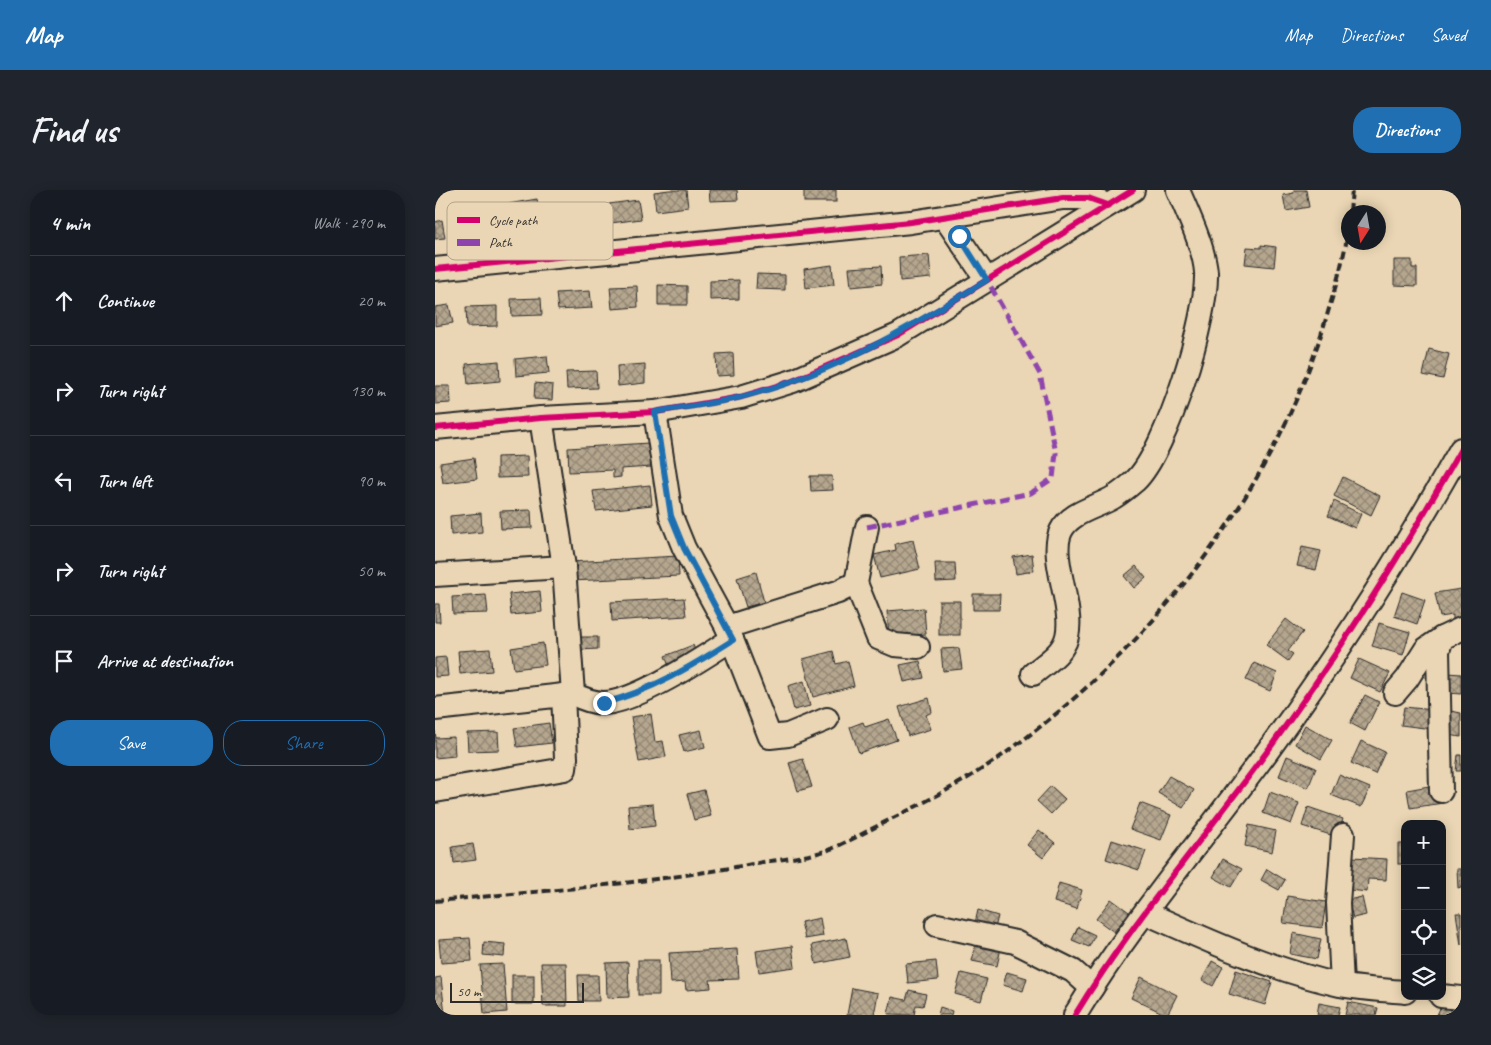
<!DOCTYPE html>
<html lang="en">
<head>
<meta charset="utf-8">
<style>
	:root { --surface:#171b24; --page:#20242c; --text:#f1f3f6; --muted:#9ea1a6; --line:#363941; --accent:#1f6fb2 }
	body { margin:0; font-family:Caveat,sans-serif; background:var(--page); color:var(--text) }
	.controls { position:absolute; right:15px; bottom:15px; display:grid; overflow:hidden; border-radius:10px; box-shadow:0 2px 12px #0003 }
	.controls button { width:45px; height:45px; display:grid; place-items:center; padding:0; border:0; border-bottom:1px solid var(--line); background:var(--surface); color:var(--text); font:25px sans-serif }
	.compass { position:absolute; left:906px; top:15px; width:45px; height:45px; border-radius:50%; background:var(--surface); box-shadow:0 2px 12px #0003; rotate:191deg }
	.scale { position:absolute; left:15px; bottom:12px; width:134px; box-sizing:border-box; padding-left:5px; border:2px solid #2b2b2b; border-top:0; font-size:14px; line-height:18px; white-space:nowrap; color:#2b2b2b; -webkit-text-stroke:4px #ead6b4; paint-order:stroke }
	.stop { position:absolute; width:15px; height:15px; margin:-11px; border:4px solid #1f6fb2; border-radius:50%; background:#fff }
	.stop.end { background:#1f6fb2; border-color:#fff; box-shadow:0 1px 5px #0008 }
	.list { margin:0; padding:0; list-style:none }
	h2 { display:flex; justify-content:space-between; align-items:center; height:65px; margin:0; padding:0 20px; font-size:21px }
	h2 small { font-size:16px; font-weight:400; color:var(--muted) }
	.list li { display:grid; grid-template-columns:32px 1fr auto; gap:15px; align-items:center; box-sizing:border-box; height:90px; padding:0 20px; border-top:1px solid var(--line) }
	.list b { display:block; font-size:19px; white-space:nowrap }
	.list em { font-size:16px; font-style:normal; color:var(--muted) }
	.actions { display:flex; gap:10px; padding:15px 20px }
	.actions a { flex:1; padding:11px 0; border:1px solid var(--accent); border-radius:20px; text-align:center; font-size:18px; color:var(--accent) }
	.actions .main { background:var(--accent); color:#fff }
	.icon { flex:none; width:28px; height:28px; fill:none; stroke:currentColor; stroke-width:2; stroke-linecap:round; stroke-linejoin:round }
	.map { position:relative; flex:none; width:1026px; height:825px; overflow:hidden; border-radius:20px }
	header { display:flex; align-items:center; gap:30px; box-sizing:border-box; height:70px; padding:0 25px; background:var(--accent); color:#fff }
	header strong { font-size:24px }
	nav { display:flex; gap:28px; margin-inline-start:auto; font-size:18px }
	.intro { display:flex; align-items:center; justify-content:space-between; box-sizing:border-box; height:120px; padding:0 30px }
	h1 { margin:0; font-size:35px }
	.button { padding:12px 22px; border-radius:20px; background:var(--accent); color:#fff; font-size:18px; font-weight:700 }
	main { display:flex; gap:30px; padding:0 30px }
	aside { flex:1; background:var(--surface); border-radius:20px; box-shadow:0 2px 12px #0003 }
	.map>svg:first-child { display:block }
</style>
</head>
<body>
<header>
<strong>Map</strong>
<nav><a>Map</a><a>Directions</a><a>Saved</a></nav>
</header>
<div class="intro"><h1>Find us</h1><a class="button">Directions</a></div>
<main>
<aside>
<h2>4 min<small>Walk · 290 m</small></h2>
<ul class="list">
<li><svg class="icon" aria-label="ahead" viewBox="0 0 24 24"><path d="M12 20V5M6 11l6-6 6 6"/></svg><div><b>Continue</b></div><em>20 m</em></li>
<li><svg class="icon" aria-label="right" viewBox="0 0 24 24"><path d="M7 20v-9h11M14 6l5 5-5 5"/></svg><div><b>Turn right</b></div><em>130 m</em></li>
<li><svg class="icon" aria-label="left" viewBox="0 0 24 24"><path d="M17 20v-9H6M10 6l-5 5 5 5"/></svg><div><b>Turn left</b></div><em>90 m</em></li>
<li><svg class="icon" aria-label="right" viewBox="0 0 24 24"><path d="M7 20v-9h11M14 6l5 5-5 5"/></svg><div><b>Turn right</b></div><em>50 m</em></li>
<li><svg class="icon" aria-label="arrive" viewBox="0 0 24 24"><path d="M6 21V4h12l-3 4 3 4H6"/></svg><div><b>Arrive at destination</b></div></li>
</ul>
<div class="actions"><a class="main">Save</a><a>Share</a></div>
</aside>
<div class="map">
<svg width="1026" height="825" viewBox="0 0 1026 825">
	<defs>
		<pattern id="building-cross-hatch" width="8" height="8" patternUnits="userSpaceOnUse" patternTransform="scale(1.25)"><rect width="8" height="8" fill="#b5a68e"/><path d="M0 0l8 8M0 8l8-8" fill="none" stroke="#938774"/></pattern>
	</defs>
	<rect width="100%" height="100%" fill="#ead6b4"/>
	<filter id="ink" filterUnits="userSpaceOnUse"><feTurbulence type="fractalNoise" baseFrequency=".02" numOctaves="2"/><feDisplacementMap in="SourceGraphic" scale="10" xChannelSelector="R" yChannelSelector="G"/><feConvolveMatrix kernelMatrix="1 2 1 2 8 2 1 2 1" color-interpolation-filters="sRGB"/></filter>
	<g filter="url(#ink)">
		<!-- building -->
		<g fill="url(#building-cross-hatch)" stroke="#2b2b2b">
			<path d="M234,0H251L253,17L221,21L219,2Z"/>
			<path d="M274,0H302L303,10L275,11Z"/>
			<rect x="369" y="0" width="32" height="12"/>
			<path d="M858,0H871L874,17L851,21L848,5L859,3Z"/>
			<path d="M102,9L106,30L77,36L73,14Z"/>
			<path d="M203,10L206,29L176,33L174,14Z"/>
			<path d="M7,30L10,48L0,49V32Z"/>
			<path d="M826,55L841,57L839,77L810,74L812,57L826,58Z"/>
			<path d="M494,65L496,88L465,91L464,67Z"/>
			<path d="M959,70H977V78H982V96L959,95Z"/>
			<path d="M397,75L399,95L371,98L369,79Z"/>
			<path d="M446,76L447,94L416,97L414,78Z"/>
			<path d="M322,84L350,85V100L321,99Z"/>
			<path d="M304,90V109L275,110V91Z"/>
			<path d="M223,95L252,96V115H223Z"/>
			<path d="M202,96L203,117L177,119L175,97Z"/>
			<path d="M155,101L157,118L123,120L121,103Z"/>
			<path d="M106,108L107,125L77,126L76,109Z"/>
			<path d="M14,115L18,133L0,136V117Z"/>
			<path d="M62,116V136L32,137L31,117Z"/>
			<path d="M994,159L1014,164L1008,189L988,185Z"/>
			<path d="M298,163L299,185L282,186L281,164Z"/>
			<path d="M112,166L114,183L81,186L80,169Z"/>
			<path d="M64,171L65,191L33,194L31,174Z"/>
			<path d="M210,174V193L183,196L182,176Z"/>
			<path d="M161,181L162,198L132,199L131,182Z"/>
			<path d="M100,193L118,195L117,210L99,209Z"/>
			<path d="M0,196H15L16,213L0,214Z"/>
			<path d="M214,253L216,277L186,279V287L178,288V280L134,282L133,258Z"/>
			<path d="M92,266L93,287L62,288V267Z"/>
			<path d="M39,268L42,289L8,293L5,273Z"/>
			<path d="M375,286H397L398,300L376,301Z"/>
			<path d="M908,287L945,306L936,325L899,306Z"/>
			<path d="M215,295L217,315L161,321L158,301Z"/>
			<path d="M899,311L926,324L920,338L893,326Z"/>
			<path d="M96,320L97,338L66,339L65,321Z"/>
			<path d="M46,323L47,342L16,345L15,326Z"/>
			<path d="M478,350L485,379L445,388L439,365L461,360L460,354Z"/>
			<path d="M867,357L886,361L881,380L862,376Z"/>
			<path d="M597,364L599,381L581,384L578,367Z"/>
			<path d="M243,366L244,386L136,391L135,372Z"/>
			<path d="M500,373H520L521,391L501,392Z"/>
			<path d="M701,376L711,388L699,398L689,386Z"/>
			<path d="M321,382L329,412L311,417L302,388Z"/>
			<path d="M1026,399V428L1018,430V425L1005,427L1000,403Z"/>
			<path d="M105,401L107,422L76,425L74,404Z"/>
			<path d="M967,402L990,410L982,434L959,426Z"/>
			<path d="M538,404H565L564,420H538Z"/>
			<path d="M51,405L53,423L18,424L17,407Z"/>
			<path d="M249,408L251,426L177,431L176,412Z"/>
			<rect x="504" y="411" width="21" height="34"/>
			<path d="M0,414H4L5,432H0Z"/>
			<path d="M489,418L491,444L454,447L452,421Z"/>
			<path d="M851,429L868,442L853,461L858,464L853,471L831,455Z"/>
			<path d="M944,433L975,442L968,465L937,456Z"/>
			<path d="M144,447H163V459L145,460Z"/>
			<path d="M108,453L111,475L79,479L76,458Z"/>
			<path d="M258,455L264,470L236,481L230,466Z"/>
			<path d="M524,458L527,479L508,481L506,459Z"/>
			<path d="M55,459L57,481L25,484L23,461Z"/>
			<path d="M398,461L401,474L413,471L419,496L378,507L368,469Z"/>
			<path d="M11,467L13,486L0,487V468Z"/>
			<path d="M924,469L955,483L945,502L915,488Z"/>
			<path d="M485,471L489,488L469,492L465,475Z"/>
			<path d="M819,473L842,483L835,501L811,490Z"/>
			<path d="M1013,483L1026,484V504L1012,503Z"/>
			<path d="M369,491L375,516L359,520L353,496Z"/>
			<path d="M930,505L944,512L930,541L915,533Z"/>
			<path d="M494,508L497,522L491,525L496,539L473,546L464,517Z"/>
			<path d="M969,517L999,520L997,539L966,535Z"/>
			<path d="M1016,521L1026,523V547L1013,545Z"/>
			<path d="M216,524L220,552L228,551L231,567L204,572L196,527Z"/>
			<path d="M454,529L462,550L424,563L415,537L428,532L430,537Z"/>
			<path d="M114,533L117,553L82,557L79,538Z"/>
			<path d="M870,535L897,550L886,569L860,554Z"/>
			<path d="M266,540L270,557L249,562L244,545Z"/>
			<path d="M0,541L1,548L19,547L20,566L0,568Z"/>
			<path d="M63,542L64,560L33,561L32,543Z"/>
			<path d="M926,551L950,562L940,584L916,573Z"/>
			<path d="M1023,565H1026V581H1021Z"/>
			<path d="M852,566L881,578L873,598L844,586Z"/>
			<path d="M368,569L377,597L363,601L354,573Z"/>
			<path d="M904,585L935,598L926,617L896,605Z"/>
			<path d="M734,586L759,600L748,618L723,603Z"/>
			<path d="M1005,594L1008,613L975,618L972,600Z"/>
			<path d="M616,596L630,609L616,624L602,611Z"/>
			<path d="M269,600L276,626L259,630L252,604Z"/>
			<path d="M835,602L864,613L856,634L828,623Z"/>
			<path d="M705,613L736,625L726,650L695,639Z"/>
			<path d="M218,614L220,636L195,639L193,616Z"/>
			<path d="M873,617L908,629L902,647L867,636Z"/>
			<path d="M814,635L841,641L837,662L810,656Z"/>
			<path d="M604,640L620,653L608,668L592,655Z"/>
			<path d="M677,650L711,661L704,680L671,669Z"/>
			<path d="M38,654L41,670L19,673L17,657Z"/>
			<rect x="963" y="654" width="7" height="20"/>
			<path d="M917,667L952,669L951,690L933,689L932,702L915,700Z"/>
			<path d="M788,669L807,679L796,697L778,687Z"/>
			<path d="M832,679L850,690L844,700L826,690Z"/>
			<path d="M1022,679H1026V697L1023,698Z"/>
			<path d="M624,693L647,700L642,719L619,712Z"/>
			<path d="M852,706L891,712L887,738L848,733Z"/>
			<path d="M927,707L931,725L918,728L913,710Z"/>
			<path d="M676,709L694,722L679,742L661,729Z"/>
			<path d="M543,720L563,726L560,738L540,733Z"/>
			<path d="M1021,723H1026V755Z"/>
			<path d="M385,728L388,746L370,749L366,732Z"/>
			<path d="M643,737L660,745L654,757L637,750Z"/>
			<path d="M858,743L886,749L882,769L855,764Z"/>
			<path d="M35,748L37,771L6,773L4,750Z"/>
			<path d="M411,748L415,767L381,774L377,755Z"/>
			<path d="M49,752L70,754L69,767L48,765Z"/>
			<path d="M541,753L566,758L562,776L537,771Z"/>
			<path d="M357,756L360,777L324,782L321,761Z"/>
			<path d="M302,759L304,789L275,790L276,798L251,800L250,792L236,793L234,763Z"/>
			<rect x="203" y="770" width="21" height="35"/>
			<path d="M501,771L503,790L473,793L471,774Z"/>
			<path d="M777,771L788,777L778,796L767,790Z"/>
			<path d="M193,772L194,807L172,808L171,773Z"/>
			<path d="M106,773H131L132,816H108Z"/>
			<path d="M68,774L72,822L49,824L45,775Z"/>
			<path d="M801,780L837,792L830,815L794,804Z"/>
			<path d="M572,782L592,788L588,801L568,795Z"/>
			<path d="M526,783L552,789L546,811L520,804Z"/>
			<rect x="77" y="785" width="22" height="29"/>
			<path d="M143,785H163L164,811H144Z"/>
			<path d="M6,787L10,825H0V788Z"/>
			<path d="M706,787L742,805L732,825L696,808Z"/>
			<path d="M417,798L443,803L439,825H412Z"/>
			<path d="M474,800L491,804L488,816L481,815L479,825L453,824L457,807L471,810Z"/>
			<path d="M913,812L943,818L941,825H910Z"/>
			<path d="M884,813L905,817L903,825H882Z"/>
			<path d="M1006,816L1023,824L1022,825H1002Z"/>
			<path d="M505,817L517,821L516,825H503Z"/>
		</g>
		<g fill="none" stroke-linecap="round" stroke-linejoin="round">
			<!-- minor casing -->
			<g stroke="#2b2b2b" stroke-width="26">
				<g id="minor">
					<path d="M510,28L552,90"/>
					<path d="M0,79L476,32L628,8H653L673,15"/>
					<path d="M220,222L236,326L249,358L292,437L335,547L353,545L392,529"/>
					<path d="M106,228L129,377L138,504"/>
					<path d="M0,238L106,228L220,222L306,207L358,191L463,145L698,0"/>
					<path d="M432,337L421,393L443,448L460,455L483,457"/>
					<path d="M0,385L129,377"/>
					<path d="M292,437L403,402L421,393"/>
					<path d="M598,484C607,476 622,467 628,456C646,428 612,370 626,341C635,322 661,318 679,307C686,303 693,297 700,291C732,261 773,126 771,82C769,57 753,24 743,0"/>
					<path d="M960,503L972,489L991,459L1007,448"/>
					<path d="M0,519L138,504C148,509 156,512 167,513C198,514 270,467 297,449"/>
					<path d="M0,601L130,579L131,568L128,505"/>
					<path d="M1006,601L1003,461L1007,448L1026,439"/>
					<path d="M711,723C774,751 837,780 905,795C926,799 948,800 970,802"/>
					<path d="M502,735L580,752L638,781L657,798"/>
					<path d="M907,795L903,713L908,645"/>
					<path d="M1006,806L1026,808"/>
					<path d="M640,825C697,731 770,647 834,559C904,463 968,362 1026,259"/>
				</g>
			</g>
			<!-- minor -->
			<use href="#minor" stroke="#ead6b4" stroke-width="22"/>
			<!-- rail -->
			<g stroke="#2b2b2b" stroke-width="4" stroke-dasharray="8 4" stroke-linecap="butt">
				<path d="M915,22L917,0"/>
				<path d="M0,711C106,701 212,694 317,674C342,669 372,668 396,659C415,651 434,640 452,631C493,611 535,589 572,562C722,453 845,295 895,115C903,89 910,63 914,36"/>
			</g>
			<!-- quiet -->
			<path stroke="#8e44ad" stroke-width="5" stroke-dasharray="10 5" stroke-linecap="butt" d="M432,337L596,303L618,288L621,263L605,184L552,90"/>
			<!-- cycleway casing -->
			<g stroke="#ead6b4" stroke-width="9">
				<g id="cycleway">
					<path d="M0,79L476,32L628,8H653L673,15"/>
					<path d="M0,238L106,228L220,222L306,207L358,191L463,145L698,0"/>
					<path d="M640,825C697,731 770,647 834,559C904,463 968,362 1026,259"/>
				</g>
			</g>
			<!-- cycleway -->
			<use href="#cycleway" stroke="#d6006c" stroke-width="6"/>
		</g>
	</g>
	<g fill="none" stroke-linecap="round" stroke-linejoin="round" filter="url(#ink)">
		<!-- route -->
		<path stroke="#1f6fb2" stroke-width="6" d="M169,513C216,501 257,476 298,450L249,358L236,326L220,222C249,217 278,214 306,207C396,185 474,138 552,90L524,46"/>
	</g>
	<!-- legend -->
	<rect x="12" y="12" width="166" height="58" rx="8" fill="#ead6b4" stroke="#b1a38b" stroke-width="1"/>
	<rect x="22" y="27" width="23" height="6" fill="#d6006c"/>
	<rect x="22" y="49" width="23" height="7" fill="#8e44ad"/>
	<g font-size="14" fill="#2b2b2b">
		<text x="54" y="35">Cycle path</text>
		<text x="54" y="57">Path</text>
	</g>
</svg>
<div class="controls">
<button>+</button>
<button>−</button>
<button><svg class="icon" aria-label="locate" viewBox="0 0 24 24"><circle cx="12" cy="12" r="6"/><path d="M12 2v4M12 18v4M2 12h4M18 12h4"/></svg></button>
<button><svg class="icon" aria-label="layers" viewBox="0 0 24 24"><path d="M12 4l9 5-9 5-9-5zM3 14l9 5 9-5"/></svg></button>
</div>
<svg class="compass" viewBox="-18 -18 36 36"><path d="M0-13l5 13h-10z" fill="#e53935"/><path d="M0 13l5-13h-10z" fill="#9ea1a6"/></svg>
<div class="scale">50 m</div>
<div class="stop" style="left:524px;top:46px"></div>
<div class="stop end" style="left:169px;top:513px"></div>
</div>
</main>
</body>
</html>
